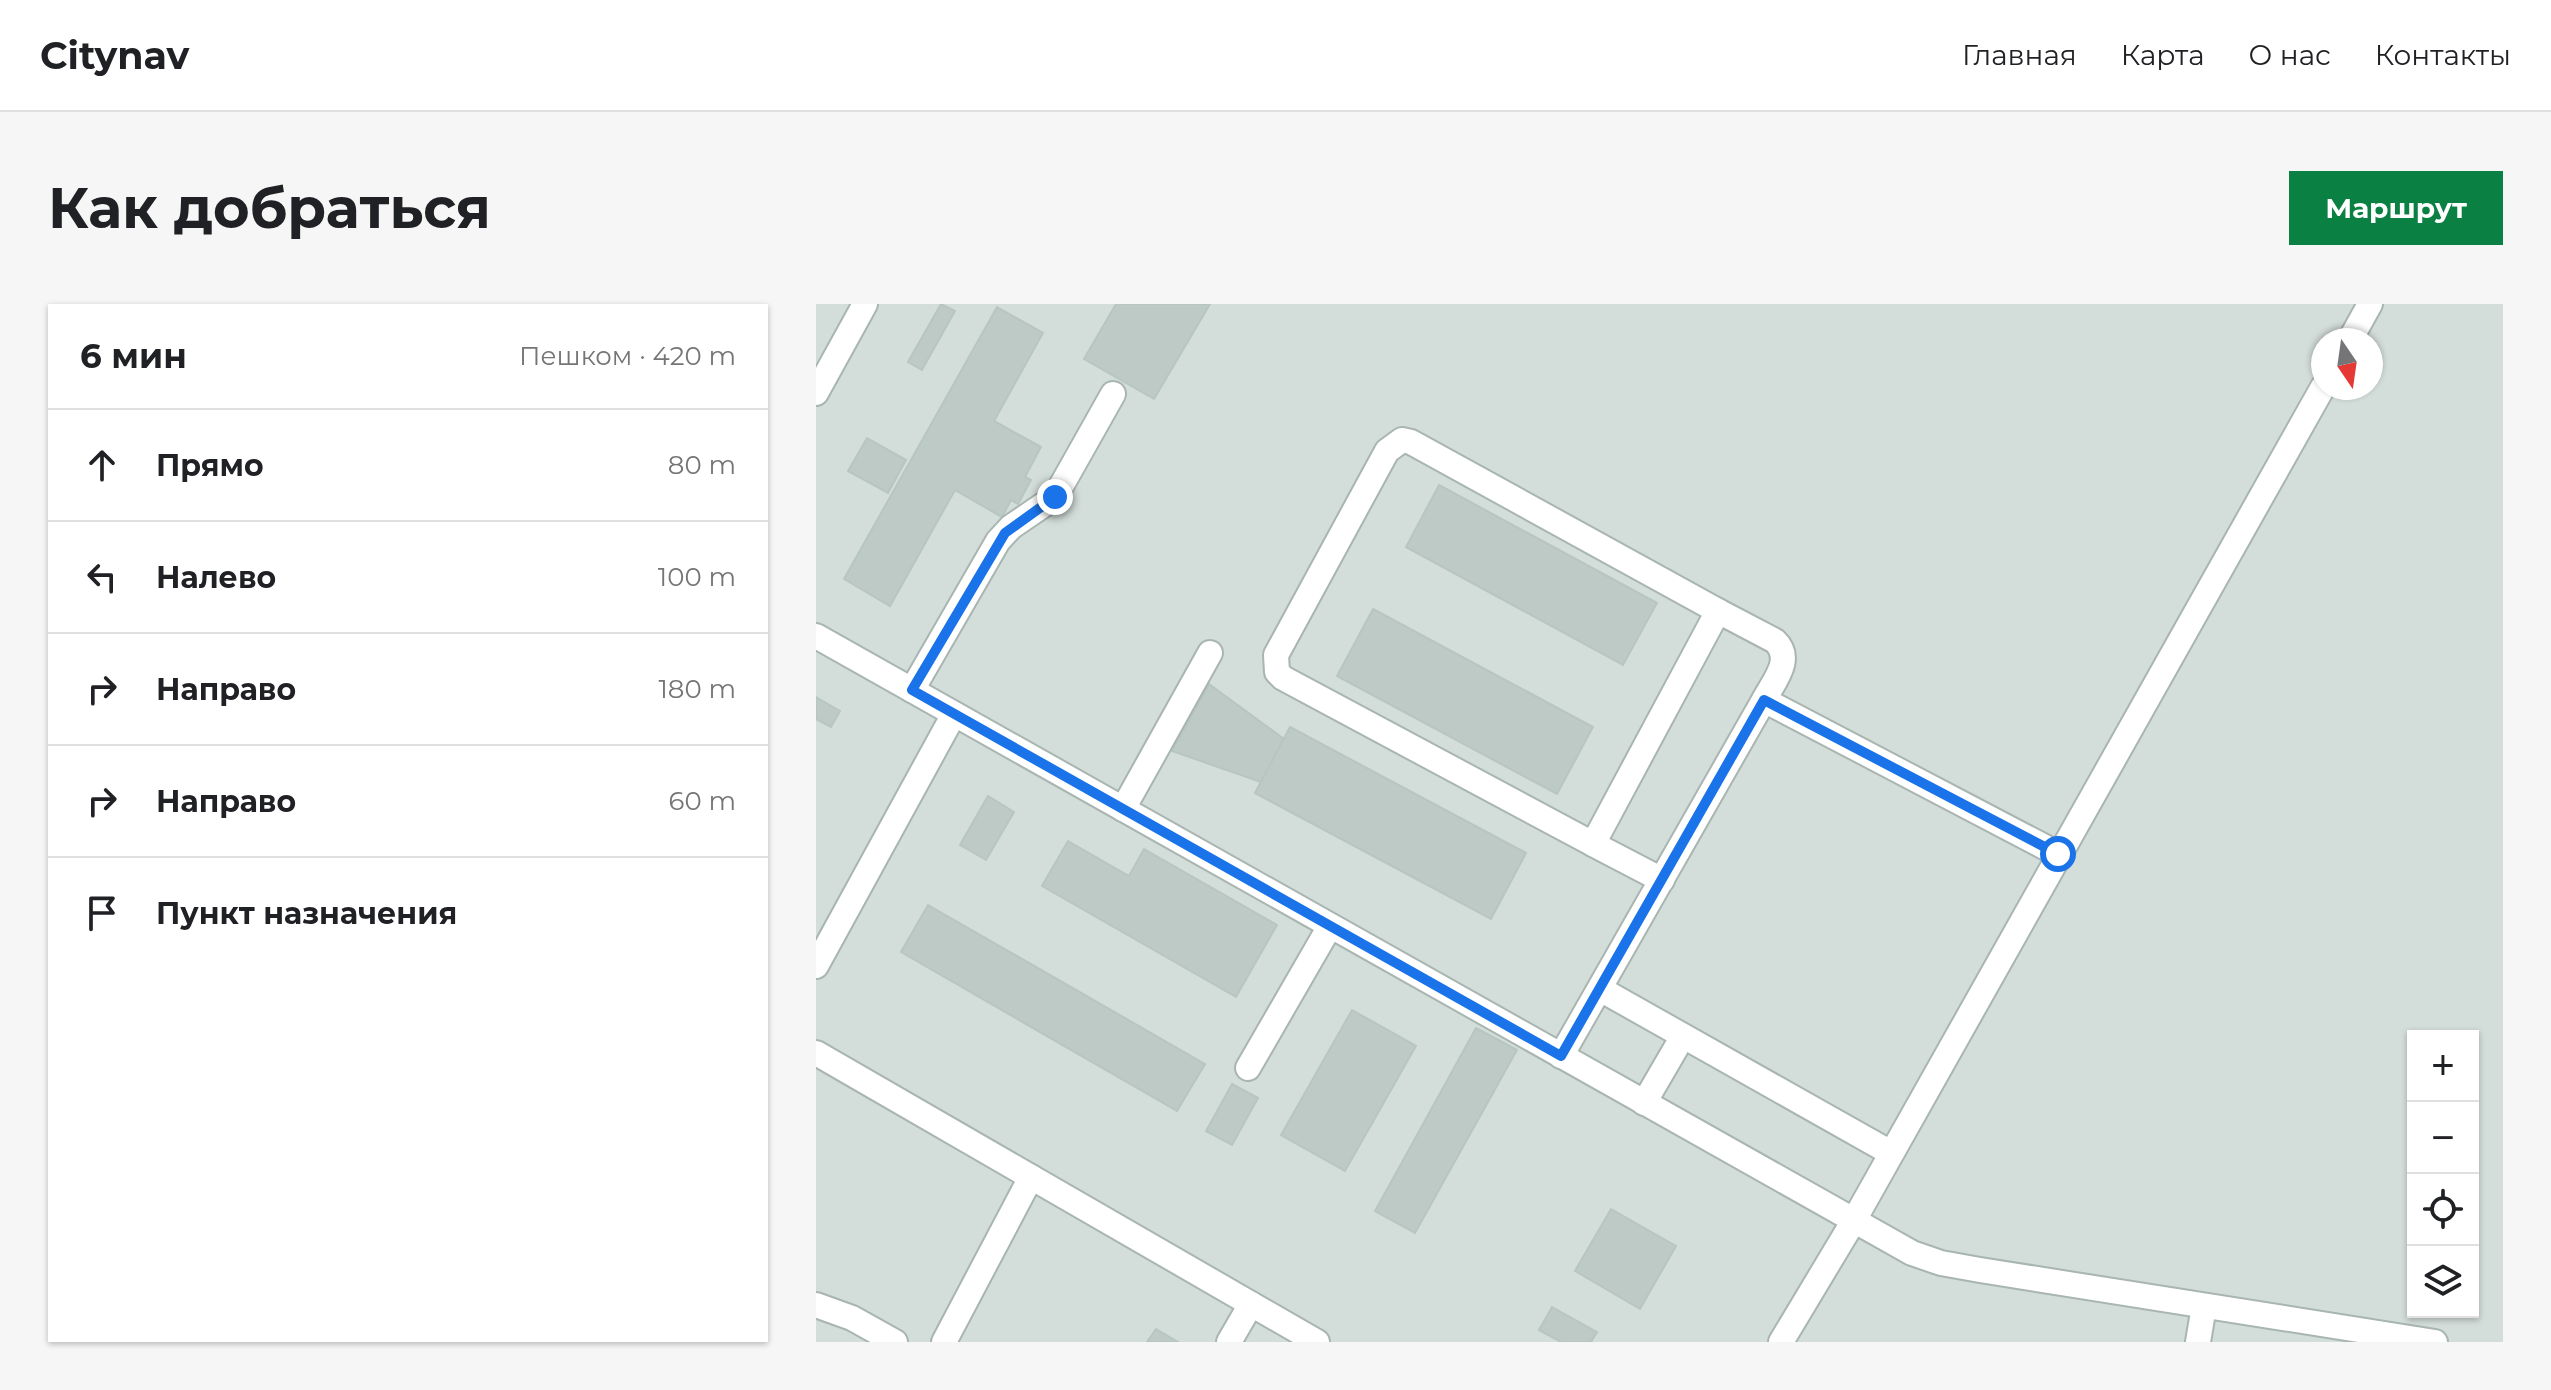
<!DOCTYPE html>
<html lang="ru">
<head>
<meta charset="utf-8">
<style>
	:root { --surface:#fff; --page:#f6f6f6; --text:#202124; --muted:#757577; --line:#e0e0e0; --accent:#0b8043 }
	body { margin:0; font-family:Montserrat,sans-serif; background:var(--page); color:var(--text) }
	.controls { position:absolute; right:24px; bottom:24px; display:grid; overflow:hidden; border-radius:0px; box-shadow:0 2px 6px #0004 }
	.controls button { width:72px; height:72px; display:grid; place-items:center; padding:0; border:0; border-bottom:2px solid var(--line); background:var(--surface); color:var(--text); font:40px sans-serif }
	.compass { position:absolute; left:1495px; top:24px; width:72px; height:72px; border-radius:50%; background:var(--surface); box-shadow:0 2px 6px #0004; rotate:167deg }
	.stop { position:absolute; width:24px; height:24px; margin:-18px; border:6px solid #1a73e8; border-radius:50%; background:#fff }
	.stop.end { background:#1a73e8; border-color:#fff; box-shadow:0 2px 8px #0008 }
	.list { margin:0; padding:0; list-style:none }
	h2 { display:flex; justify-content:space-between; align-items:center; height:104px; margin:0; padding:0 32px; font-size:34px }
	h2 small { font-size:26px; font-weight:400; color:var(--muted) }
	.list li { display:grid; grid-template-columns:52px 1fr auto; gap:24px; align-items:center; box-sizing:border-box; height:112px; padding:0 32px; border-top:2px solid var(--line) }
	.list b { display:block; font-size:30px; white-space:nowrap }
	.list em { font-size:26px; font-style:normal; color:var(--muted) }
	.icon { flex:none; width:44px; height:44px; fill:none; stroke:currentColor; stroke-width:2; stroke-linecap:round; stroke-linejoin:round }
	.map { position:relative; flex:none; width:1687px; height:1038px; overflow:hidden; border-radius:0px }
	header { display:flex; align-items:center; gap:48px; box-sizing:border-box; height:112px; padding:0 40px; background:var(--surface); border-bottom:2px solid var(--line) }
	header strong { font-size:38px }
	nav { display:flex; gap:44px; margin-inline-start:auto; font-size:28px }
	.intro { display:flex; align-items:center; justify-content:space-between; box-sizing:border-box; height:192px; padding:0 48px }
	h1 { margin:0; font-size:56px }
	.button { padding:20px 36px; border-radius:0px; background:var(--accent); color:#fff; font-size:28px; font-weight:700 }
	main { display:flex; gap:48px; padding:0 48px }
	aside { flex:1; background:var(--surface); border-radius:0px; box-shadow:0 2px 6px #0004 }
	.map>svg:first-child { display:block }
</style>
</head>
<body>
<header>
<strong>Citynav</strong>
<nav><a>Главная</a><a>Карта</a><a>О нас</a><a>Контакты</a></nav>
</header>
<div class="intro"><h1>Как добраться</h1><a class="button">Маршрут</a></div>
<main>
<aside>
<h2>6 мин<small>Пешком · 420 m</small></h2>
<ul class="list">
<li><svg class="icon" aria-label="ahead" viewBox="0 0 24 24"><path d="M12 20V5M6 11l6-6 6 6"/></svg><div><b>Прямо</b></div><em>80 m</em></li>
<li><svg class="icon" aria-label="left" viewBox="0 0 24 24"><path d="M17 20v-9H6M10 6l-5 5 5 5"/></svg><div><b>Налево</b></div><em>100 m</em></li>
<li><svg class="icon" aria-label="right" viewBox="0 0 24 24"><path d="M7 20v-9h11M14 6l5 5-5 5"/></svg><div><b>Направо</b></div><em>180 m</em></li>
<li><svg class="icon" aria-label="right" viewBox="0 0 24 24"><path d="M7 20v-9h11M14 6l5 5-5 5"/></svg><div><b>Направо</b></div><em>60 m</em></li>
<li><svg class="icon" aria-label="arrive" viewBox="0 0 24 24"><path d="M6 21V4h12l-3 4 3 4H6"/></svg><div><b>Пункт назначения</b></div></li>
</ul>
</aside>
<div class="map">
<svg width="1687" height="1038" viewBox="0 0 1687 1038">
	<rect width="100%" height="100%" fill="#e5edea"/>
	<!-- built -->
	<path fill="#d3ddd9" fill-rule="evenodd" d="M0,0H1687V1038H0ZM1507,36H1555V84H1507ZM1597,732H1657V1008H1597Z"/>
	<!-- building -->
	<g fill="#bdcac6" stroke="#b8c6c1" stroke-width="2">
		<path d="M125,0L139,7L106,66L92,58Z"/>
		<path d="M300,0H394L338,95L268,55Z"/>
		<path d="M181,3L227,29L178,117L225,143L209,173L215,176L202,200L195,196L186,213L139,186L74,302L28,275Z"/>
		<path d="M51,134L90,156L72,189L32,167Z"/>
		<path d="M623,181L841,299L807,361L590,243Z"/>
		<path d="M557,305L777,423L741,490L521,372Z"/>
		<path d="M393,380L468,435L445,478L356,447Z"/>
		<path d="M0,393L24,407L15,423L0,415Z"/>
		<path d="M474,423L710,549L675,615L439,489Z"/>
		<path d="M172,492L198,508L170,556L144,541Z"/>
		<path d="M252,537L313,572L328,545L461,621L420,693L226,582Z"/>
		<path d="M112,601L389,760L361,807L85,648Z"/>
		<path d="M536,706L600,742L529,867L465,831Z"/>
		<path d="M660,724L701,746L599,929L559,907Z"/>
		<path d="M416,780L442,794L416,841L390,827Z"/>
		<path d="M795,905L860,942L824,1005L759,967Z"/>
		<path d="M736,1003L781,1028L775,1038H745L723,1026Z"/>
		<path d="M340,1025L362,1038H331Z"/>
	</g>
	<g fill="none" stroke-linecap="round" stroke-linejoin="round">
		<!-- minor casing -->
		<g stroke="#a8b5b1" stroke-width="28">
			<g id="minor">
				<path d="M1534,36L1554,0"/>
				<path d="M0,89L49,0"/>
				<path d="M0,332L1096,949L1125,959L1164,966L1619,1038"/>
				<path d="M96,386L182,237L195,223L239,193L297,90"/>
				<path d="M307,505L394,349"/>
				<path d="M777,540L467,374L461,368L460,351L571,147L586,136L595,138L902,307"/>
				<path d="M846,576L777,540L902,307L959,337C978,355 958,377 948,396"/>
				<path d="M0,662L138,410"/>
				<path d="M784,685L1075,849"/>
				<path d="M0,749L501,1038"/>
				<path d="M745,752L948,396L1242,550"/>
				<path d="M432,764L514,622"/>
				<path d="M828,799L867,732"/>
				<path d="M0,1001L36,1014L79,1038"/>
				<path d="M128,1038L215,873"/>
				<path d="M413,1038L435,1000"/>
				<path d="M965,1038L1037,918L1507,83"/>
				<path d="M1382,1038L1388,1002"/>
			</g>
		</g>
		<!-- minor -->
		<use href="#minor" stroke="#fff" stroke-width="24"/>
	</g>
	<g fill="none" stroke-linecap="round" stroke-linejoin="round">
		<!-- route -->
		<path stroke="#1a73e8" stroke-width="10" d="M239,193L189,229L96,386L745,752L948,396L1242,550"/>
	</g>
</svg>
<div class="controls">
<button>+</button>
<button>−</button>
<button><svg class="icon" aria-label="locate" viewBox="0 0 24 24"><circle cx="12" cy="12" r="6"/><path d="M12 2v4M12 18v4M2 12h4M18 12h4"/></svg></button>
<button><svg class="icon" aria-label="layers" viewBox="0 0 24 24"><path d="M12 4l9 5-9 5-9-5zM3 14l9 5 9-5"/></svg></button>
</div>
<svg class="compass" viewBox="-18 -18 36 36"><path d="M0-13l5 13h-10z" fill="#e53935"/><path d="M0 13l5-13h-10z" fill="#757577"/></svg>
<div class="stop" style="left:1242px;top:550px"></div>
<div class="stop end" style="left:239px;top:193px"></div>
</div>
</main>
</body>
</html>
